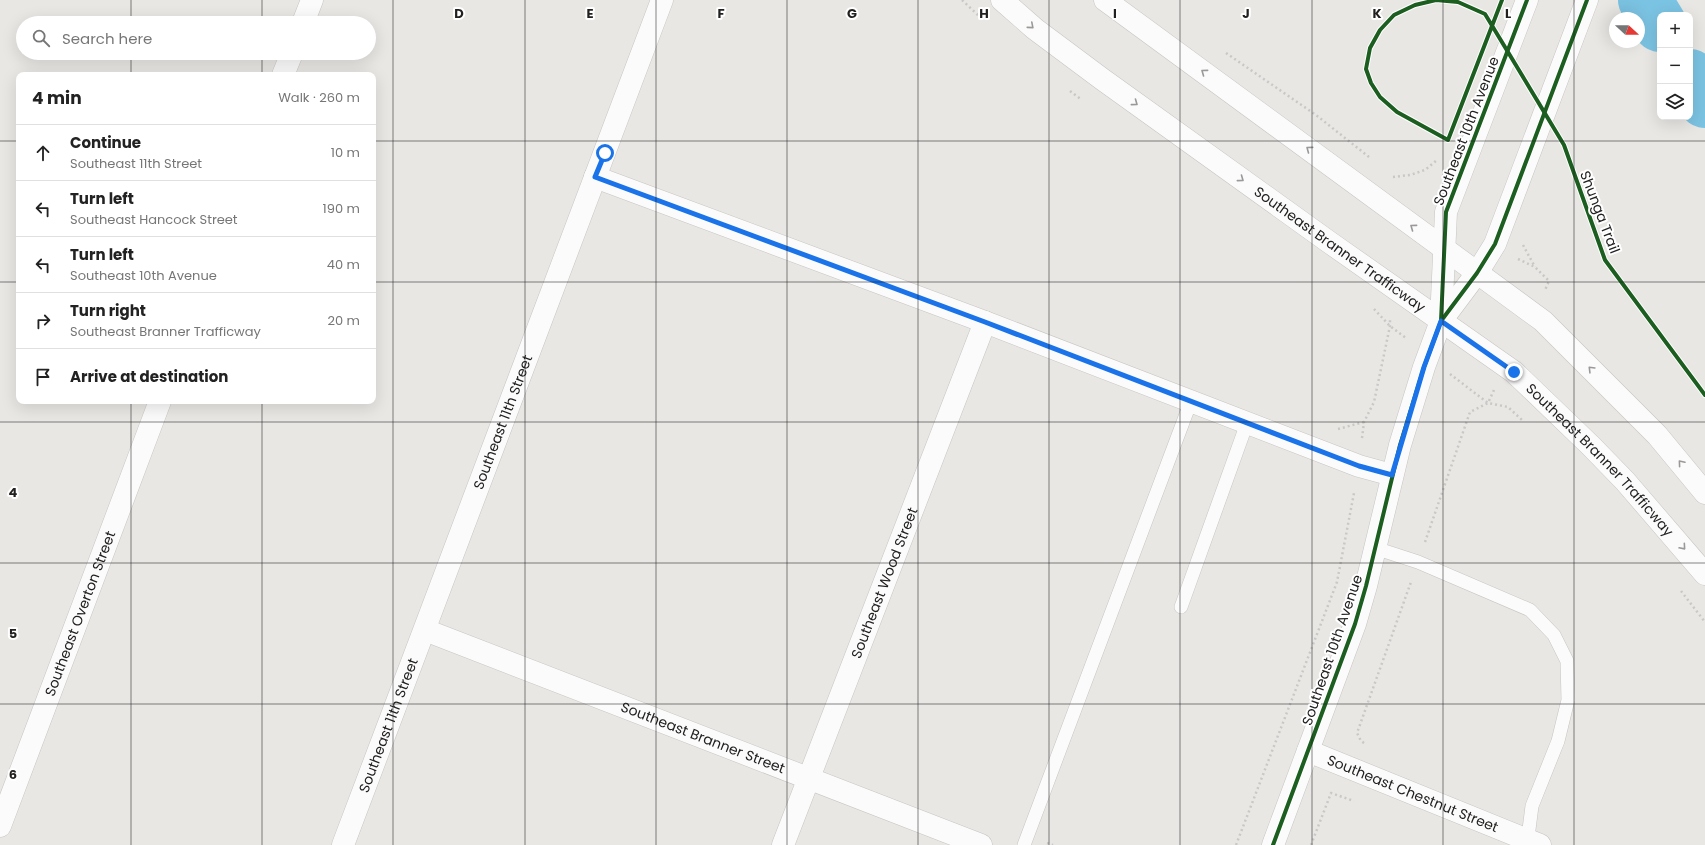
<!DOCTYPE html>
<html lang="en">
<head>
<meta charset="utf-8">
<style>
	:root { --surface:#fff; --page:#f2f2f2; --text:#222; --muted:#767676; --line:#e0e0e0 }
	body { margin:0; font-family:Poppins,sans-serif; background:var(--page); color:var(--text) }
	.controls { position:absolute; right:12px; top:12px; display:grid; overflow:hidden; border-radius:8px; box-shadow:0 4px 16px #0002 }
	.controls button { width:36px; height:36px; display:grid; place-items:center; padding:0; border:0; border-bottom:1px solid var(--line); background:var(--surface); color:var(--text); font:20px sans-serif }
	.compass { position:absolute; left:1609px; top:12px; width:36px; height:36px; border-radius:50%; background:var(--surface); box-shadow:0 4px 16px #0002; rotate:111deg }
	.stop { position:absolute; width:12px; height:12px; margin:-9px; border:3px solid #1a73e8; border-radius:50%; background:#fff }
	.stop.end { background:#1a73e8; border-color:#fff; box-shadow:0 1px 4px #0008 }
	.list { margin:0; padding:0; list-style:none }
	h2 { display:flex; justify-content:space-between; align-items:center; height:52px; margin:0; padding:0 16px; font-size:17px }
	h2 small { font-size:13px; font-weight:400; color:var(--muted) }
	.list li { display:grid; grid-template-columns:26px 1fr auto; gap:12px; align-items:center; box-sizing:border-box; height:56px; padding:0 16px; border-top:1px solid var(--line) }
	.list b { display:block; font-size:15px; white-space:nowrap }
	.list p { margin:0; font-size:13px; white-space:nowrap; color:var(--muted) }
	.list em { font-size:13px; font-style:normal; color:var(--muted) }
	.icon { flex:none; width:22px; height:22px; fill:none; stroke:currentColor; stroke-width:2; stroke-linecap:round; stroke-linejoin:round }
	.map { position:relative; flex:none; width:1705px; height:845px; overflow:hidden }
	.search { position:absolute; background:var(--surface); box-shadow:0 4px 16px #0002; left:16px; top:16px; width:360px; height:44px; display:flex; align-items:center; gap:10px; box-sizing:border-box; padding:0 14px; border-radius:22px; color:var(--muted); font-size:15px }
	.panel { position:absolute; background:var(--surface); box-shadow:0 4px 16px #0002; left:16px; top:72px; width:360px; height:332px; border-radius:8px }
	.map>svg:first-child { display:block }
</style>
</head>
<body>
<div class="map">
<svg width="1705" height="845" viewBox="0 0 1705 845">
	<rect width="100%" height="100%" fill="#e9e7e4"/>
	<g fill="none" stroke-linecap="round" stroke-linejoin="round">
		<!-- river -->
		<g stroke="#7bc3e2" stroke-width="54">
			<path d="M1645,0L1660,25"/>
			<path d="M1690,76L1705,101"/>
		</g>
		<!-- service casing -->
		<g stroke="#c6c5c2" stroke-width="14">
			<g id="service">
				<path d="M1375,548L1418,562L1530,610L1554,635L1567,661L1568,700L1558,741L1532,806L1527,845"/>
				<path d="M1181,607L1247,423"/>
				<path d="M1024,845L1191,401"/>
			</g>
		</g>
		<!-- minor casing -->
		<g stroke="#c6c5c2" stroke-width="23">
			<g id="minor">
				<path d="M303,23L312,0"/>
				<path d="M283,75L292,53"/>
				<path d="M595,177L985,322L1359,466L1392,475"/>
				<path id="s1" d="M425,630L981,845"/>
				<path id="s2" d="M1308,751L1540,845"/>
				<path id="s3" d="M0,826L160,401"/>
				<path id="s4" d="M343,845L662,0"/>
				<path id="s5" d="M783,845L985,322"/>
			</g>
		</g>
		<!-- secondary casing -->
		<g stroke="#c6c5c2" stroke-width="23">
			<g id="secondary">
				<path id="s6" d="M1002,0L1035,29L1102,79L1329,242L1514,372L1591,446L1625,481L1705,574"/>
				<path d="M1105,0L1543,321L1657,435L1705,493"/>
				<path d="M1441,321L1446,212L1527,0"/>
				<path d="M1273,845L1355,624L1366,586L1400,445L1424,367L1441,321L1477,273L1495,244L1587,0"/>
			</g>
		</g>
		<!-- path -->
		<g stroke="#c8c8c7" stroke-width="2.5" stroke-dasharray="2 3" stroke-linecap="butt">
			<path d="M962,0L980,17"/>
			<path d="M1226,53L1316,115L1369,157"/>
			<path d="M1070,91L1082,100"/>
			<path d="M1393,177L1410,175L1425,170L1437,160"/>
			<path d="M1523,245L1535,267"/>
			<path d="M1518,259L1535,267L1549,281L1545,290"/>
			<path d="M1374,309L1390,326L1406,338"/>
			<path d="M1450,374L1488,403L1508,407L1522,420"/>
			<path d="M1338,429L1364,422"/>
			<path d="M1362,438L1364,422L1374,402L1390,326V318"/>
			<path d="M1425,542L1470,412L1488,403L1494,390"/>
			<path d="M1681,591L1705,622"/>
			<path d="M1364,743L1361,741L1357,733L1411,582"/>
			<path d="M1047,843L1053,845"/>
			<path d="M1236,845L1337,582L1354,493"/>
			<path d="M1311,845L1331,793L1354,801"/>
		</g>
		<!-- service -->
		<use href="#service" stroke="#fcfbfb" stroke-width="13"/>
		<!-- minor -->
		<use href="#minor" stroke="#fcfbfb" stroke-width="22"/>
		<!-- secondary -->
		<use href="#secondary" stroke="#fcfbfb" stroke-width="22"/>
		<!-- cycleway casing -->
		<g stroke="#fff" stroke-width="6">
			<g id="cycleway">
				<path d="M1502,0L1448,140L1397,112L1380,97L1371,83L1366,69L1370,48L1380,30L1394,15L1415,5L1436,0L1458,2L1485,14L1564,145L1605,260L1705,395"/>
				<path d="M1441,321L1446,212L1527,0"/>
				<path d="M1273,845L1355,624L1366,586L1400,445L1424,367L1441,321L1477,273L1495,244L1587,0"/>
			</g>
		</g>
		<!-- cycleway -->
		<use href="#cycleway" stroke="#1b5e20" stroke-width="4"/>
	</g>
	<!-- one-way arrows -->
	<defs><path id="oneway-chevron" d="M-2-3.5L2.5 0L-2 3.5" fill="none" stroke-width="1.6" stroke-linecap="round" stroke-linejoin="round"/></defs>
	<g stroke="#9a9998">
		<use href="#oneway-chevron" transform="translate(1031 26) rotate(41)"/>
		<use href="#oneway-chevron" transform="translate(1204 72) rotate(-144)"/>
		<use href="#oneway-chevron" transform="translate(1135 103) rotate(36)"/>
		<use href="#oneway-chevron" transform="translate(1309 149) rotate(-143)"/>
		<use href="#oneway-chevron" transform="translate(1241 179) rotate(36)"/>
		<use href="#oneway-chevron" transform="translate(1413 227) rotate(-144)"/>
		<use href="#oneway-chevron" transform="translate(1591 369) rotate(-135)"/>
		<use href="#oneway-chevron" transform="translate(1681 463) rotate(-130)"/>
		<use href="#oneway-chevron" transform="translate(1683 547) rotate(49)"/>
	</g>
	<g fill="none" stroke-linecap="round" stroke-linejoin="round">
		<!-- route -->
		<path stroke="#1a73e8" stroke-width="5" d="M605,153L595,177L985,322L1359,466L1392,475L1424,367L1441,321L1514,372"/>
	</g>
	<!-- grid -->
	<path fill="none" stroke="#222120" stroke-width="1" stroke-opacity="0.55" d="M131,0V23M262,0V23M393,0V845M525,0V845M656,0V845M787,0V845M918,0V845M1049,0V845M1180,0V845M1312,0V845M1443,0V845M1574,0V845M131,53V75M262,53V75M0,141H19M373,141H1705M0,282H19M373,282H1705M131,401V845M262,401V845M0,422H1705M0,563H1705M0,704H1705"/>
	<g text-anchor="middle" dominant-baseline="central" stroke-width="4" stroke-linejoin="round" paint-order="stroke">
		<!-- street labels -->
		<g font-size="14" fill="#222120" stroke="#fff">
			<text transform="translate(1466 131) rotate(-69)">Southeast 10th Avenue</text>
			<text transform="translate(1600 212) rotate(69)">Shunga Trail</text>
			<text stroke="none"><textPath href="#s6" startOffset="420">Southeast Branner Trafficway</textPath></text>
			<text stroke="none"><textPath href="#s4" startOffset="452">Southeast 11th Street</textPath></text>
			<text stroke="none"><textPath href="#s6" startOffset="756">Southeast Branner Trafficway</textPath></text>
			<text stroke="none"><textPath href="#s5" startOffset="281">Southeast Wood Street</textPath></text>
			<text stroke="none"><textPath href="#s3" startOffset="227">Southeast Overton Street</textPath></text>
			<text transform="translate(1332 650) rotate(-71)">Southeast 10th Avenue</text>
			<text stroke="none"><textPath href="#s4" startOffset="128">Southeast 11th Street</textPath></text>
			<text stroke="none"><textPath href="#s1" startOffset="298">Southeast Branner Street</textPath></text>
			<text stroke="none"><textPath href="#s2" startOffset="113">Southeast Chestnut Street</textPath></text>
		</g>
	</g>
	<g font-size="13" text-anchor="middle" font-weight="bold" fill="#222120" stroke="#fff" stroke-width="4" stroke-linejoin="round" paint-order="stroke">
		<text x="459" y="18">D</text>
		<text x="590" y="18">E</text>
		<text x="721" y="18">F</text>
		<text x="852" y="18">G</text>
		<text x="984" y="18">H</text>
		<text x="1115" y="18">I</text>
		<text x="1246" y="18">J</text>
		<text x="1377" y="18">K</text>
		<text x="1508" y="18">L</text>
		<text x="13" y="497">4</text>
		<text x="13" y="638">5</text>
		<text x="13" y="779">6</text>
	</g>
</svg>
<div class="controls">
<button>+</button>
<button>−</button>
<button><svg class="icon" aria-label="layers" viewBox="0 0 24 24"><path d="M12 4l9 5-9 5-9-5zM3 14l9 5 9-5"/></svg></button>
</div>
<svg class="compass" viewBox="-18 -18 36 36"><path d="M0-13l5 13h-10z" fill="#e53935"/><path d="M0 13l5-13h-10z" fill="#767676"/></svg>
<div class="stop" style="left:605px;top:153px"></div>
<div class="stop end" style="left:1514px;top:372px"></div>
<div class="search"><svg class="icon" aria-label="search" viewBox="0 0 24 24"><circle cx="10" cy="10" r="6"/><path d="M15 15l6 6"/></svg>Search here</div>
<section class="panel">
<h2>4 min<small>Walk · 260 m</small></h2>
<ul class="list">
<li><svg class="icon" aria-label="ahead" viewBox="0 0 24 24"><path d="M12 20V5M6 11l6-6 6 6"/></svg><div><b>Continue</b><p>Southeast 11th Street</p></div><em>10 m</em></li>
<li><svg class="icon" aria-label="left" viewBox="0 0 24 24"><path d="M17 20v-9H6M10 6l-5 5 5 5"/></svg><div><b>Turn left</b><p>Southeast Hancock Street</p></div><em>190 m</em></li>
<li><svg class="icon" aria-label="left" viewBox="0 0 24 24"><path d="M17 20v-9H6M10 6l-5 5 5 5"/></svg><div><b>Turn left</b><p>Southeast 10th Avenue</p></div><em>40 m</em></li>
<li><svg class="icon" aria-label="right" viewBox="0 0 24 24"><path d="M7 20v-9h11M14 6l5 5-5 5"/></svg><div><b>Turn right</b><p>Southeast Branner Trafficway</p></div><em>20 m</em></li>
<li><svg class="icon" aria-label="arrive" viewBox="0 0 24 24"><path d="M6 21V4h12l-3 4 3 4H6"/></svg><div><b>Arrive at destination</b></div></li>
</ul>
</section>
</div>
</body>
</html>
